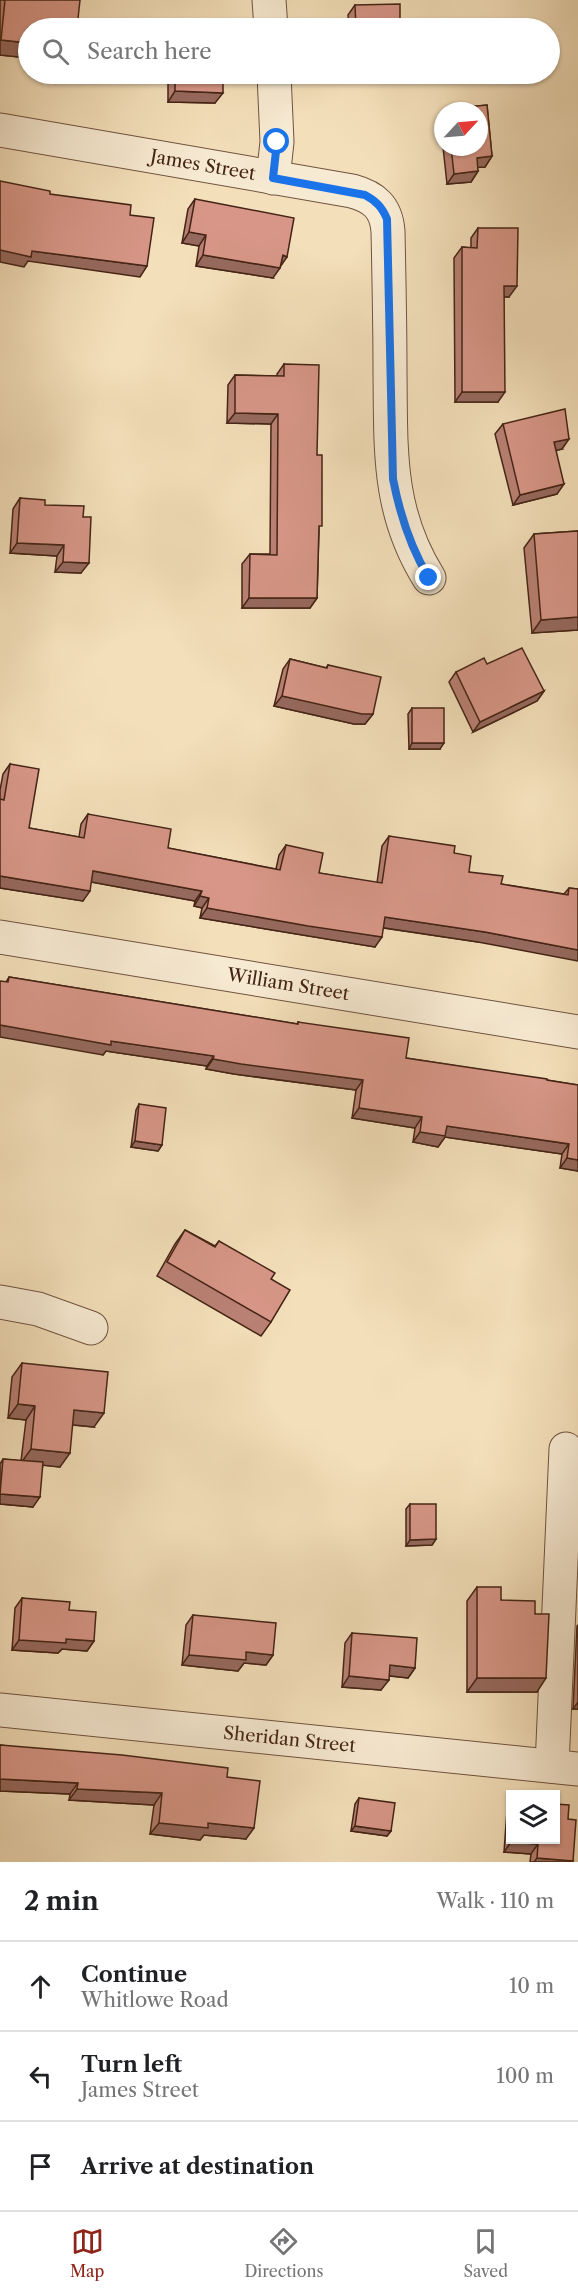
<!DOCTYPE html>
<html lang="en">
<head>
<meta charset="utf-8">
<style>
	:root { --surface:#fff; --page:#f2f2f2; --text:#202124; --muted:#757577; --line:#e0e0e0; --accent:#8f2418 }
	body { margin:0; font-family:"Libre Caslon Text",serif; background:var(--page); color:var(--text) }
	.controls { position:absolute; right:18px; bottom:18px; display:grid; overflow:hidden; border-radius:0px; box-shadow:0 2px 4px #0004 }
	.controls button { width:54px; height:54px; display:grid; place-items:center; padding:0; border:0; border-bottom:2px solid var(--line); background:var(--surface); color:var(--text); font:30px sans-serif }
	.compass { position:absolute; left:434px; top:102px; width:54px; height:54px; border-radius:50%; background:var(--surface); box-shadow:0 2px 4px #0004; rotate:64deg }
	.stop { position:absolute; width:18px; height:18px; margin:-14px; border:4px solid #1a73e8; border-radius:50%; background:#fff }
	.stop.end { background:#1a73e8; border-color:#fff; box-shadow:0 2px 6px #0008 }
	.list { margin:0; padding:0; list-style:none }
	h2 { display:flex; justify-content:space-between; align-items:center; height:78px; margin:0; padding:0 24px; font-size:26px }
	h2 small { font-size:20px; font-weight:400; color:var(--muted) }
	.list li { display:grid; grid-template-columns:39px 1fr auto; gap:18px; align-items:center; box-sizing:border-box; height:90px; padding:0 24px; border-top:2px solid var(--line) }
	.list b { display:block; font-size:22px; white-space:nowrap }
	.list p { margin:0; font-size:20px; white-space:nowrap; color:var(--muted) }
	.list em { font-size:20px; font-style:normal; color:var(--muted) }
	.icon { flex:none; width:33px; height:33px; fill:none; stroke:currentColor; stroke-width:2; stroke-linecap:round; stroke-linejoin:round }
	.map { position:relative; flex:none; width:578px; height:1862px; overflow:hidden }
	.search { position:absolute; background:var(--surface); box-shadow:0 2px 4px #0004; left:18px; right:18px; top:18px; height:66px; display:flex; align-items:center; gap:15px; box-sizing:border-box; padding:0 21px; border-radius:33px; color:var(--muted); font-size:22px }
	.sheet { height:348px; background:var(--surface) }
	nav { display:flex; justify-content:space-around; align-items:center; box-sizing:border-box; height:84px; border-top:2px solid var(--line); background:var(--surface); font-size:16px; color:var(--muted) }
	nav a { display:grid; justify-items:center; gap:3px }
	nav .on { color:var(--accent) }
	.map>svg:first-child { display:block }
</style>
</head>
<body>
<div class="map">
<svg width="578" height="1862" viewBox="0 0 578 1862">
	<rect width="100%" height="100%" fill="#f3dfba"/>
	<filter id="stains"><feTurbulence type="fractalNoise" baseFrequency=".00333" numOctaves="4"/><feColorMatrix values="0 0 0 0 .2 0 0 0 0 .09 0 0 0 0 .02 0 0 0 .5 -.17"/></filter>
	<radialGradient id="worn" r=".72"><stop offset=".6" stop-color="#630" stop-opacity="0"/><stop offset="1" stop-color="#630" stop-opacity=".3"/></radialGradient>
	<g fill="none" stroke-linecap="round" stroke-linejoin="round">
		<!-- minor casing -->
		<g stroke="#70533f" stroke-width="35">
			<g id="minor">
				<path d="M269,0L271,28"/>
				<path id="s1" d="M0,130L352,191C374,197 386,207 388,231C389,278 390,326 390,373C391,449 387,511 429,578"/>
				<path d="M273,178L277,142L274,74"/>
				<path id="s2" d="M0,937L578,1032"/>
				<path d="M0,1302L38,1309L91,1328"/>
				<path id="s3" d="M0,1710L578,1769"/>
				<path d="M552,1766L566,1449"/>
			</g>
		</g>
		<!-- minor -->
		<use href="#minor" stroke="#f7ead2" stroke-width="33"/>
	</g>
	<!-- wall -->
	<g fill="#b98174" stroke="#452416" stroke-width="1.5">
		<path d="M0,0H80L28,28V58L0,55Z"/>
		<path d="M355,5L400,28H349L348,15Z"/>
		<path d="M168,74H223L215,103L168,102Z"/>
		<path d="M487,105L492,156L485,167H477L478,171L471,182L447,184L440,119L443,115V147H479V111H446L447,109Z"/>
		<path d="M195,199L273,278L196,266L199,246L182,243L188,209Z"/>
		<path d="M478,228L509,297H504L498,402H455L454,258L462,247L471,248V238Z"/>
		<path d="M284,364L317,455L319,531L317,598L310,608H242V564L250,554H270L271,424L227,423L228,385L235,375L277,376V374Z"/>
		<path d="M503,424L562,449L556,450L557,494L513,505L495,434Z"/>
		<path d="M20,498L83,517L81,573L55,572L57,556L10,553L13,509Z"/>
		<path d="M578,531V630L532,633L524,548L534,534Z"/>
		<path d="M290,659L326,668L328,665L373,714L365,724H354L274,706L283,669Z"/>
		<path d="M487,664L544,691L537,701L473,732L449,682L456,672Z"/>
		<path d="M412,708L440,749H409L408,714Z"/>
		<path d="M10,764L29,828L79,837L81,824L88,814L168,848L276,869L279,855L286,845L319,873L377,883L382,846L389,836L454,853L469,872L501,884L564,894L569,888L578,889L478,942L383,928L375,947L200,918L202,908L194,906L195,901L91,882L83,901L0,888V790L3,774Z"/>
		<path d="M9,977L297,1024L298,1022L406,1058L578,1085V1171L560,1168L562,1154L445,1137L438,1147L413,1142L415,1128L352,1118L356,1090L234,1074L206,1069L207,1066L106,1051L103,1055L6,982Z"/>
		<path d="M139,1104L162,1145L158,1151L131,1147L136,1110Z"/>
		<path d="M185,1230L215,1246L219,1241L271,1279V1322L261,1336L157,1276L175,1244Z"/>
		<path d="M22,1363L94,1427L72,1425L60,1467L43,1465L33,1507L0,1504V1464L3,1459L21,1461L26,1420L8,1418L12,1377Z"/>
		<path d="M410,1504L436,1539L432,1545L406,1546V1509Z"/>
		<path d="M477,1587L501,1600L535,1614L537,1692H467V1601Z"/>
		<path d="M22,1598L69,1610L94,1641L87,1651L62,1649L58,1653L12,1650L15,1608Z"/>
		<path d="M193,1615L273,1655L266,1665L244,1663L238,1671L182,1665L186,1625Z"/>
		<path d="M578,1625V1709H573L577,1626Z"/>
		<path d="M352,1633L415,1668L408,1678L389,1676L381,1690L342,1687L345,1643Z"/>
		<path d="M0,1745L227,1777L246,1839L204,1835L200,1840L150,1834L154,1805L69,1800L70,1794L0,1791Z"/>
		<path d="M359,1798L391,1831L387,1836L351,1831L355,1804Z"/>
		<path d="M510,1806V1839H555L568,1819L572,1862H530L531,1854L504,1852L507,1811Z"/>
	</g>
	<!-- shaded-wall -->
	<g fill="#96695e" stroke="#452416" stroke-width="1.5">
		<path d="M1,40L28,43V58L0,55V41Z"/>
		<path d="M175,91L223,93L215,103L168,102Z"/>
		<path d="M492,156L485,167L469,168L477,158Z"/>
		<path d="M478,171L471,182L447,184L454,174Z"/>
		<path d="M189,232L206,235L199,246L182,243Z"/>
		<path d="M0,250L32,251L147,266L140,277L28,261L24,267L0,262Z"/>
		<path d="M203,255L280,268L273,278L196,266Z"/>
		<path d="M283,255L287,257L280,267Z"/>
		<path d="M504,286H517L509,297L497,296Z"/>
		<path d="M462,392H505L498,402H455Z"/>
		<path d="M235,413L278,414L271,424L227,423Z"/>
		<path d="M569,439L562,449L547,453L554,442Z"/>
		<path d="M564,484L557,494L513,505L520,495Z"/>
		<path d="M17,543L64,545L57,556L10,553Z"/>
		<path d="M63,562L89,563L81,573L55,572Z"/>
		<path d="M249,598H317L310,608H242Z"/>
		<path d="M578,617V630L532,633L541,620Z"/>
		<path d="M544,691L537,701L473,732L480,722Z"/>
		<path d="M282,696L373,714L365,724H354L274,706Z"/>
		<path d="M412,743H444L440,749H409Z"/>
		<path d="M93,871L202,891L195,901L86,881Z"/>
		<path d="M0,876L90,891L83,901L0,888Z"/>
		<path d="M200,896L209,898L202,908L194,906Z"/>
		<path d="M207,908L382,937L375,947L200,918Z"/>
		<path d="M385,917L485,932L578,950V961L478,942L378,927Z"/>
		<path d="M0,1025L111,1041L214,1056L207,1066L106,1051L103,1055L0,1037Z"/>
		<path d="M213,1059L363,1080L356,1090L234,1074L206,1069Z"/>
		<path d="M359,1108L422,1117L415,1128L352,1118Z"/>
		<path d="M447,1126L569,1144L562,1154L445,1137L438,1147L413,1142L420,1132Z"/>
		<path d="M135,1141L162,1145L158,1151L131,1147Z"/>
		<path d="M567,1158L578,1160V1171L560,1168Z"/>
		<path d="M18,1404L35,1406L26,1420L8,1418Z"/>
		<path d="M74,1410L104,1413L94,1427L64,1424Z"/>
		<path d="M31,1449L70,1453L60,1467L21,1463Z"/>
		<path d="M0,1494L40,1497L33,1507L0,1504Z"/>
		<path d="M436,1539L432,1545L406,1546L410,1540Z"/>
		<path d="M66,1639L94,1641L87,1651L62,1649L58,1653L12,1650L19,1640Z"/>
		<path d="M246,1652L273,1655L266,1665L244,1663L238,1671L182,1665L189,1655Z"/>
		<path d="M390,1665L415,1668L408,1678L383,1675Z"/>
		<path d="M349,1676L389,1680L381,1690L342,1687Z"/>
		<path d="M477,1678H546L537,1692H467Z"/>
		<path d="M578,1702V1709H573Z"/>
		<path d="M0,1779L78,1783L70,1794L0,1791Z"/>
		<path d="M77,1789L162,1793L154,1805L69,1800Z"/>
		<path d="M159,1823H208L254,1828L246,1839L204,1835L200,1840L150,1834Z"/>
		<path d="M355,1826L391,1831L387,1836L351,1831Z"/>
		<path d="M511,1842L538,1844L531,1854L504,1852Z"/>
		<path d="M537,1858L573,1861L572,1862H534Z"/>
	</g>
	<!-- building -->
	<g fill="#d79687" stroke="#452416" stroke-width="1.5">
		<path d="M5,0H80L77,28H28V43L1,40Z"/>
		<path d="M400,4V28H356L355,5Z"/>
		<path d="M175,74H223V93L175,91Z"/>
		<path d="M487,105L492,156L477,158L478,171L454,174L451,147H479V111H447V109Z"/>
		<path d="M0,181L50,191V194L131,205L130,215L154,218L147,266L32,251L31,257L0,250Z"/>
		<path d="M195,199L294,218L287,257L283,255L280,268L203,255L206,235L189,232Z"/>
		<path d="M478,228H518L517,286H504L505,392H462V247L477,248Z"/>
		<path d="M284,364L319,365L317,455H322V526H319L317,598H249L250,554L277,555L278,414L235,413V375L284,376Z"/>
		<path d="M565,409L569,439L554,442L564,484L520,495L503,424Z"/>
		<path d="M20,498L45,500V505L84,506L83,517H91L89,563L63,562L64,545L17,543Z"/>
		<path d="M578,531V617L541,620L534,534Z"/>
		<path d="M522,648L544,691L480,722L456,672L484,658L487,664Z"/>
		<path d="M290,659L327,668L328,665L381,677L373,714H362L282,696Z"/>
		<rect x="412" y="708" width="32" height="35"/>
		<path d="M10,764L39,769L29,828L84,838L88,814L171,829L168,848L280,870L286,845L323,853L319,873L382,883L389,836L455,846L454,853L471,856L469,872L503,876L501,884L568,895L569,888L578,889V950L485,932L385,917L382,937L308,926L207,908L209,898L200,896L202,891L93,871L90,891L0,876V799L4,800Z"/>
		<path d="M9,977L298,1024V1022L409,1038L406,1058L547,1079V1080L578,1085V1160L567,1158L569,1144L447,1126L445,1136L420,1132L422,1117L359,1108L363,1080L241,1064L213,1059L214,1056L111,1041V1045L0,1025V981L8,982Z"/>
		<path d="M139,1104L166,1108L162,1145L135,1141Z"/>
		<path d="M185,1230L215,1247L219,1241L275,1273L271,1279L290,1290L271,1322L167,1262Z"/>
		<path d="M22,1363L108,1372L104,1413L74,1410L70,1453L31,1449L35,1406L18,1404Z"/>
		<path d="M3,1459L43,1462L40,1497L0,1494Z"/>
		<path d="M410,1504H436V1539L410,1540Z"/>
		<path d="M477,1587H501V1600L535,1601V1614H549L546,1678H477Z"/>
		<path d="M22,1598L70,1602L69,1610L96,1612L94,1641L66,1639V1643L19,1640Z"/>
		<path d="M193,1615L276,1623L273,1655L246,1652V1660L189,1655Z"/>
		<path d="M352,1633L417,1638L415,1668L390,1665L389,1680L349,1676Z"/>
		<path d="M0,1745L122,1755L228,1768L227,1777L260,1781L254,1828L208,1823V1828L159,1823L162,1793L77,1789L78,1783L0,1779Z"/>
		<path d="M359,1798L395,1803L391,1831L355,1826Z"/>
		<path d="M555,1804L569,1805L568,1819L576,1820L573,1861L537,1858L538,1844L511,1842V1839H555Z"/>
	</g>
	<g fill="none" stroke-linecap="round" stroke-linejoin="round">
		<!-- route -->
		<path stroke="#1a73e8" stroke-width="8" d="M277,142L273,178L365,195C376,201 382,207 387,219L393,479C400,515 410,547 429,578"/>
	</g>
	<g text-anchor="middle" dominant-baseline="central" stroke-width="4.5" stroke-linejoin="round" paint-order="stroke">
		<!-- street labels -->
		<g font-size="18" fill="#452416" stroke="#f7ead2">
			<text stroke="none"><textPath href="#s1" startOffset="206">James Street</textPath></text>
			<text stroke="none"><textPath href="#s2" startOffset="292">William Street</textPath></text>
			<text stroke="none"><textPath href="#s3" startOffset="291">Sheridan Street</textPath></text>
		</g>
	</g>
	<rect width="100%" height="100%" filter="url(#stains)"/>
	<rect width="100%" height="100%" fill="url(#worn)"/>
</svg>
<div class="controls">
<button><svg class="icon" aria-label="layers" viewBox="0 0 24 24"><path d="M12 4l9 5-9 5-9-5zM3 14l9 5 9-5"/></svg></button>
</div>
<svg class="compass" viewBox="-18 -18 36 36"><path d="M0-13l5 13h-10z" fill="#e53935"/><path d="M0 13l5-13h-10z" fill="#757577"/></svg>
<div class="stop" style="left:277px;top:142px"></div>
<div class="stop end" style="left:429px;top:578px"></div>
<div class="search"><svg class="icon" aria-label="search" viewBox="0 0 24 24"><circle cx="10" cy="10" r="6"/><path d="M15 15l6 6"/></svg>Search here</div>
</div>
<section class="sheet">
<h2>2 min<small>Walk · 110 m</small></h2>
<ul class="list">
<li><svg class="icon" aria-label="ahead" viewBox="0 0 24 24"><path d="M12 20V5M6 11l6-6 6 6"/></svg><div><b>Continue</b><p>Whitlowe Road</p></div><em>10 m</em></li>
<li><svg class="icon" aria-label="left" viewBox="0 0 24 24"><path d="M17 20v-9H6M10 6l-5 5 5 5"/></svg><div><b>Turn left</b><p>James Street</p></div><em>100 m</em></li>
<li><svg class="icon" aria-label="arrive" viewBox="0 0 24 24"><path d="M6 21V4h12l-3 4 3 4H6"/></svg><div><b>Arrive at destination</b></div></li>
</ul>
</section>
<nav>
<a class="on"><svg class="icon" aria-label="map" viewBox="0 0 24 24"><path d="M3 6l6-2 6 2 6-2v14l-6 2-6-2-6 2zM9 4v14M15 6v14"/></svg>Map</a>
<a><svg class="icon" aria-label="directions" viewBox="0 0 24 24"><path d="M12 3l9 9-9 9-9-9zM9 14v-3h6M13 9l2 2-2 2"/></svg>Directions</a>
<a><svg class="icon" aria-label="saved" viewBox="0 0 24 24"><path d="M7 4h10v16l-5-4-5 4z"/></svg>Saved</a>
</nav>
</body>
</html>
